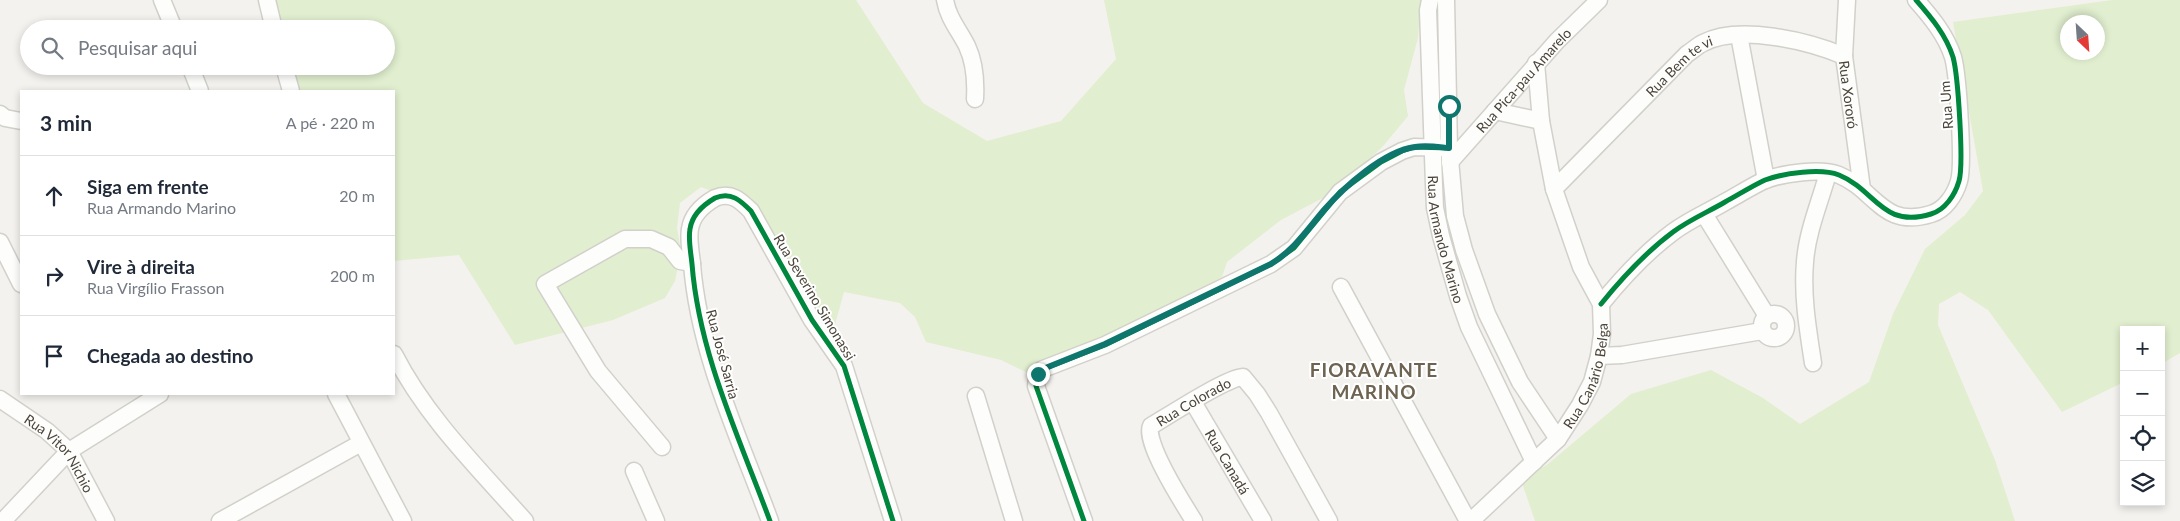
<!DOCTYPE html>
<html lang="pt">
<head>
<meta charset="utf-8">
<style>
	:root { --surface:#fff; --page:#f6f6f7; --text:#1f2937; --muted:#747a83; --line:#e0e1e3 }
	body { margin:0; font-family:Lato,sans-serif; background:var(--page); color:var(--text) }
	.controls { position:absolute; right:15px; bottom:15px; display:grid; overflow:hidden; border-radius:0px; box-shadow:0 2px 8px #0003 }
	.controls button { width:45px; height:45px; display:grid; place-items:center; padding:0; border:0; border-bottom:1px solid var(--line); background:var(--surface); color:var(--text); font:25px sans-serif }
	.compass { position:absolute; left:2060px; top:15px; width:45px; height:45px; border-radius:50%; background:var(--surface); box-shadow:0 2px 8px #0003; rotate:155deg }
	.stop { position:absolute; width:15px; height:15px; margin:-11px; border:4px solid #0f766e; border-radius:50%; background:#fff }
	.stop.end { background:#0f766e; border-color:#fff; box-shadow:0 1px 5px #0008 }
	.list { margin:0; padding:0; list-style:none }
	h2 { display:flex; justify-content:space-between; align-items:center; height:65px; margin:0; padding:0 20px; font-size:21px }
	h2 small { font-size:16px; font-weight:400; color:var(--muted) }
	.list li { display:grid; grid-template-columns:32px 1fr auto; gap:15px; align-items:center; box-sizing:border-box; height:80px; padding:0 20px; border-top:1px solid var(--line) }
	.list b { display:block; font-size:19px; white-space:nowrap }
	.list p { margin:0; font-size:16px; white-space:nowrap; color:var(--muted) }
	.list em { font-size:16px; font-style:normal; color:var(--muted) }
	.icon { flex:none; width:28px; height:28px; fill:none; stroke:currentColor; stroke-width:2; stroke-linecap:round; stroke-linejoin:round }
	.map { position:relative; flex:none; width:2180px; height:521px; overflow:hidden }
	.search { position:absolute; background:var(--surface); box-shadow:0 2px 8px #0003; left:20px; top:20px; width:375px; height:55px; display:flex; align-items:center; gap:12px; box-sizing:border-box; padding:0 18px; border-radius:28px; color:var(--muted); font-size:19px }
	.panel { position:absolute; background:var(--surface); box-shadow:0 2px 8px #0003; left:20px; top:90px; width:375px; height:305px; border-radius:0px }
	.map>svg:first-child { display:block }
</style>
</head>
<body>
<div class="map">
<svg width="2180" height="521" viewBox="0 0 2180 521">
	<rect width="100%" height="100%" fill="#f4f2ee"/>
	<!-- green -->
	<g fill="#e1eecf" fill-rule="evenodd">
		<path d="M276,0H856L923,103L987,141L1061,121L1116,59L1104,0H1421L1418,38L1404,90L1408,116L1384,145L1338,190L1281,220L1227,262L1222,277L1038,378L1001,360L926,342L915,317L900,303L844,292L834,328L803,317L757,224L730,198L701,187L680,203L677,228L681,252L675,281L665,298L613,320L515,345L459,255L394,261V91H300L292,66H386V29H283Z"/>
		<path d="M2112,0H2180V353L2161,364V330H2124V382L2062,412L1988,310L1960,292L1939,304L1938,325L1995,460L2015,521H1535L1521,480L1548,464L1631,394L1711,370L1763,398L1800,424L1869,382L1893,314L1925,249L1965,215L1983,191L1953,22ZM2068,22H2098V52H2068Z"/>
	</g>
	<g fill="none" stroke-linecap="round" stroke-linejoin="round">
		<!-- minor casing -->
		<g stroke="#d2d0cb" stroke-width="19">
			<g id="minor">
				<path d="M162,0L174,29"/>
				<path d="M267,0L274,29"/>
				<path d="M945,0C948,18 959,30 967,46C975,63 976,81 975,99"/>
				<path id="s1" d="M1430,0L1428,10L1434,185L1435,208L1441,236L1458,296L1469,327L1534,462"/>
				<path d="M1446,0L1449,148L1455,216L1464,250L1487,314L1520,382L1558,439"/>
				<path id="s2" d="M1847,0L1844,56L1862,189"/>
				<path d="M1739,35L1766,180"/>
				<path d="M190,66L200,91"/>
				<path d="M284,66L291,91"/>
				<path d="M1495,111L1541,121"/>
				<path d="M0,114L5,118L21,121"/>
				<path id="s3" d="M1450,162L1557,41L1599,0"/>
				<path id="s4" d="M1554,189L1687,54C1692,51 1697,46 1703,43C1739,24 1808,41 1844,56"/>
				<path d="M1704,214L1767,316"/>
				<path d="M0,242L21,284"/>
				<path d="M1341,287L1468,521"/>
				<path d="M1601,304C1622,278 1646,252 1673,232C1689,220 1708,212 1725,202C1738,195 1752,186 1765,180C1784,173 1821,168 1839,175C1876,190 1882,229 1931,214C1945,210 1955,195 1959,181C1964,164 1958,75 1953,57C1946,35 1931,17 1916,0"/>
				<circle cx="1774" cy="326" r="12"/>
				<path d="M394,354C426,417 478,468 525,521"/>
				<path d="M1599,356L1622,355L1762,331"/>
				<path d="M1813,363C1808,330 1802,296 1805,262C1807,232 1820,202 1828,173"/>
				<path d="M336,394L403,521"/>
				<path d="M976,396L1014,521"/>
				<path id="s5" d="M0,399L47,431L69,451L106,521"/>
				<path id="s6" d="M1193,402L1263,521"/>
				<path d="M662,447L598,371L545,284L625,239H651L669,247L680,261L692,263"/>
				<path d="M634,471L656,521"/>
				<path d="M3,521L69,451L160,394"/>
				<path d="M220,521L361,443"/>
				<path d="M770,521C739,437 699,354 692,264C691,253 688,240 690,229C692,215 703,205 715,198C731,191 741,201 751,211L812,320L844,366L893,521"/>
				<path d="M1084,521L1036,386L1038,373L1043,369L1105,345L1271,264L1294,248L1340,192L1381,162L1402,151L1414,147L1449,148"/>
				<path id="s7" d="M1194,521C1184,505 1143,441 1151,426C1168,416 1226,378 1243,377L1257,394L1269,413L1329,521"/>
				<path id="s8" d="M1471,521L1558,439L1580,405L1592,382L1599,356L1602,334L1601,304L1581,267L1554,189L1541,121L1536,63"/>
			</g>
		</g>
		<!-- minor -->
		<use href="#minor" stroke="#fdfdfc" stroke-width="16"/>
		<!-- cycleway casing -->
		<g stroke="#fff" stroke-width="8">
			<g id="cycleway">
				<path d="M1601,304C1622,278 1646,252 1673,232C1689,220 1708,212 1725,202C1738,195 1752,186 1765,180C1784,173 1821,168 1839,175C1876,190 1882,229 1931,214C1945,210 1955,195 1959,181C1964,164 1958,75 1953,57C1946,35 1931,17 1916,0"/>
				<path d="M770,521C739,437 699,354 692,264C691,253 688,240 690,229C692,215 703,205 715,198C731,191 741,201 751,211L812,320L844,366L893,521"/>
				<path d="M1084,521L1036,386L1038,373L1043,369L1105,345L1271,264L1294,248L1340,192L1381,162L1402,151L1414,147L1449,148"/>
			</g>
		</g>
		<!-- cycleway -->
		<use href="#cycleway" stroke="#00873e" stroke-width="5"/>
	</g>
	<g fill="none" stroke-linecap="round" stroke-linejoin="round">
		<!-- route -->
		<path stroke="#0f766e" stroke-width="6" d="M1038,374L1043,369L1105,344L1271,264C1294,250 1307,230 1324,210C1344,187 1384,151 1415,147C1426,145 1438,147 1449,148V106"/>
	</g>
	<g text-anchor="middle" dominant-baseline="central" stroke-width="4" stroke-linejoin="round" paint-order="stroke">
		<!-- street labels -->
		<g font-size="14" fill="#4b4439" stroke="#fff">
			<text stroke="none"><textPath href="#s4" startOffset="176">Rua Bem te vi</textPath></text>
			<text stroke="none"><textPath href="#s3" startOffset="110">Rua Pica-pau Amarelo</textPath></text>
			<text stroke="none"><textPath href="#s2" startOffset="95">Rua Xororó</textPath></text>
			<text transform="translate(1946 105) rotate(-94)">Rua Um</text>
			<text stroke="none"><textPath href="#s1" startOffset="241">Rua Armando Marino</textPath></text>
			<text transform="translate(815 297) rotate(59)">Rua Severino Simonassi</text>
			<text transform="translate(723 354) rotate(75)">Rua José Sarria</text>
			<text stroke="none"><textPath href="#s8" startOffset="190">Rua Canário Belga</textPath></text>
			<text stroke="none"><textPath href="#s7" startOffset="155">Rua Colorado</textPath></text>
			<text stroke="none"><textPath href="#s5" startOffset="82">Rua Vitor Nichio</textPath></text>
			<text stroke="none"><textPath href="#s6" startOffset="69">Rua Canadá</textPath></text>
		</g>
		<!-- district labels -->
		<g font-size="19" font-weight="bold" letter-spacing="1" fill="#6e6250" stroke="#fff">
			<text x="1374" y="369">FIORAVANTE<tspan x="1374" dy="22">MARINO</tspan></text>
		</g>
	</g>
</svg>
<div class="controls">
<button>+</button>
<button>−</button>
<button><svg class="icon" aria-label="locate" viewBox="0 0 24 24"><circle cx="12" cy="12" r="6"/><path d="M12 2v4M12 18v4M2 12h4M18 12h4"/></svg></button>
<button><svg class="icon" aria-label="layers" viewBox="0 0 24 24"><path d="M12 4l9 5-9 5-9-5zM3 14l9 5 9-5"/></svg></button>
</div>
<svg class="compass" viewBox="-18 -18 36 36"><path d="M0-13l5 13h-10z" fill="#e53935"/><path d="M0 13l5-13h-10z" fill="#747a83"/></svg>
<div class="stop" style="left:1449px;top:106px"></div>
<div class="stop end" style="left:1038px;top:374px"></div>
<div class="search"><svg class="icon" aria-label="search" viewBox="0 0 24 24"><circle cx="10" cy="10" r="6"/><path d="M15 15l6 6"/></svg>Pesquisar aqui</div>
<section class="panel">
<h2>3 min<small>A pé · 220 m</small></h2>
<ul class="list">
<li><svg class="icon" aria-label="ahead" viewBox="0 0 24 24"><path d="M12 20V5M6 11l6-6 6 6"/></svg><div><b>Siga em frente</b><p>Rua Armando Marino</p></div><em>20 m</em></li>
<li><svg class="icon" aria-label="right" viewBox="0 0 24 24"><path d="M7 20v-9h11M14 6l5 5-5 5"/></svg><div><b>Vire à direita</b><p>Rua Virgílio Frasson</p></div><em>200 m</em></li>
<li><svg class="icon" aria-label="arrive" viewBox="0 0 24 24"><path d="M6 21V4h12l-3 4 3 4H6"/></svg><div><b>Chegada ao destino</b></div></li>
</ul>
</section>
</div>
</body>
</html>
